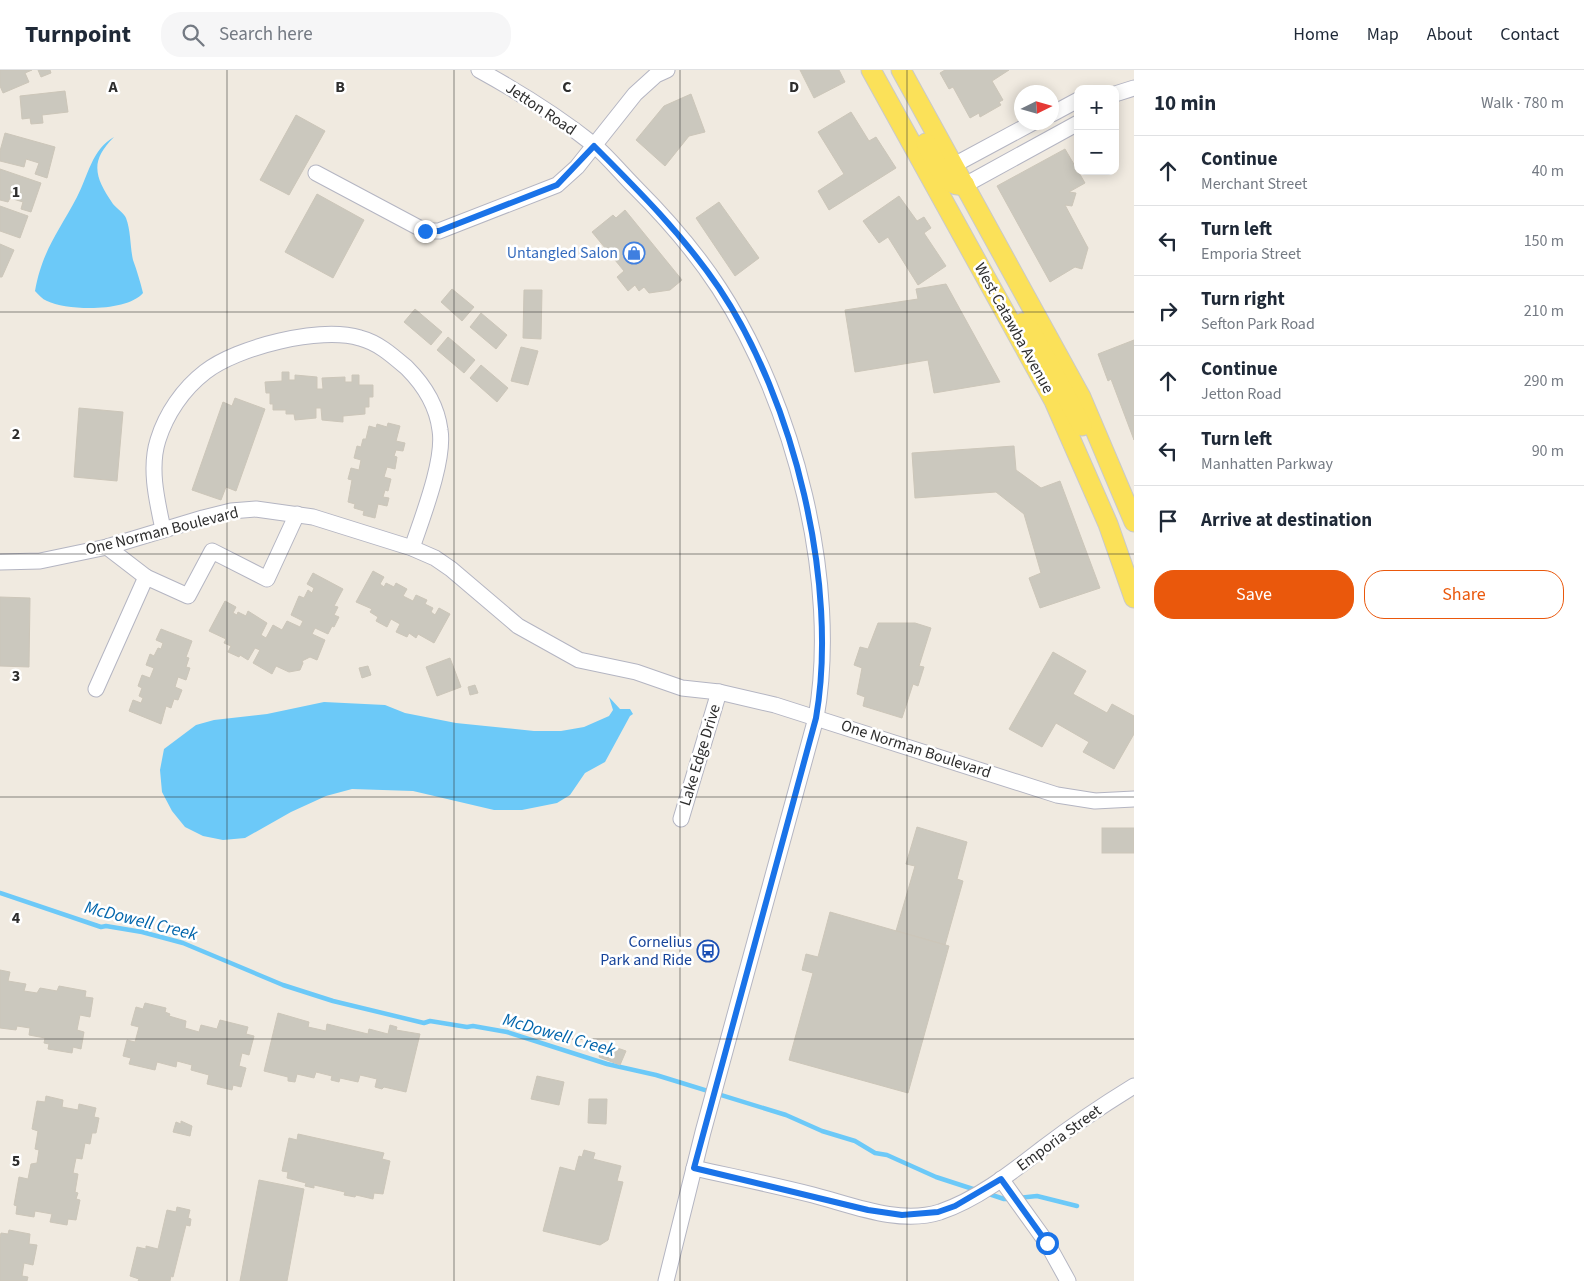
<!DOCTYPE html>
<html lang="en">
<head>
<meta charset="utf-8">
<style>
	:root { --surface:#fff; --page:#f6f6f7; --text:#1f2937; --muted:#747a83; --line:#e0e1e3; --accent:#ea580c }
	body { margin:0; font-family:"Source Sans 3",sans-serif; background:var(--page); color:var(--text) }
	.controls { position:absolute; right:15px; top:15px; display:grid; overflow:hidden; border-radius:10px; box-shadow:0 2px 12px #0003 }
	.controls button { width:45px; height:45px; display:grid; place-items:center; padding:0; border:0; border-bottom:1px solid var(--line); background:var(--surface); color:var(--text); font:25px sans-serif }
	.compass { position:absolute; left:1014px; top:15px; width:45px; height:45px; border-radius:50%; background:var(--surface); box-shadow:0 2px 12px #0003; rotate:85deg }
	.stop { position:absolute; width:15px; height:15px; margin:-11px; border:4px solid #1a73e8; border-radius:50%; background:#fff }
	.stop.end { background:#1a73e8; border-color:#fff; box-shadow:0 1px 5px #0008 }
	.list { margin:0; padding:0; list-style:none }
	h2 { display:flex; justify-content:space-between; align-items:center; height:65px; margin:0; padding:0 20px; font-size:21px }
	h2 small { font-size:16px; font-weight:400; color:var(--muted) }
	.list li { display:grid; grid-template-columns:32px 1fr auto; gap:15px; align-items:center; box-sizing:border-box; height:70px; padding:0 20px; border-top:1px solid var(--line) }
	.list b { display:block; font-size:19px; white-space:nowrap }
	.list p { margin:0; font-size:16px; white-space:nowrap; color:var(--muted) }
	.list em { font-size:16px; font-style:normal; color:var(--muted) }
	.actions { display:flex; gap:10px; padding:15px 20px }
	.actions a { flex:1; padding:11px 0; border:1px solid var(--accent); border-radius:20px; text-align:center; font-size:18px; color:var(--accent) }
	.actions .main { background:var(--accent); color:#fff }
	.icon { flex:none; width:28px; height:28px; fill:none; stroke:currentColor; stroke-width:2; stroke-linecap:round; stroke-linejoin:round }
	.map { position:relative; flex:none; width:1134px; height:1211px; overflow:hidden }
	header { display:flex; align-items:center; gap:30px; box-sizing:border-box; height:70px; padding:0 25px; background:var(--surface); border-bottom:1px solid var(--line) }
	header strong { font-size:24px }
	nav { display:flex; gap:28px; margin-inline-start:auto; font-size:18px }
	.search { width:350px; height:45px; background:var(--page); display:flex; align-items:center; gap:12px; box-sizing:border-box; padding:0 18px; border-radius:20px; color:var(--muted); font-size:19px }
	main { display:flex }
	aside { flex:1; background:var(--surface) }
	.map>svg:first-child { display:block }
</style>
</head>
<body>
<header>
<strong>Turnpoint</strong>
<div class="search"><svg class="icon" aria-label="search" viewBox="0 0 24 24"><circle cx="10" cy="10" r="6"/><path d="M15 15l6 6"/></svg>Search here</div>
<nav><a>Home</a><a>Map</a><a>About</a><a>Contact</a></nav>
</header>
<main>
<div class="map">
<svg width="1134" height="1211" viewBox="0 0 1134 1211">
	<rect width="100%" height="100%" fill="#f0eae0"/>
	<!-- water -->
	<g fill="#6cc9f8">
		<path d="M114,67C89,92 95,107 113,134C117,139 124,143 126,148C131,161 130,177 133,190C137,201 140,211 143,223C127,242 68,241 47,231C42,229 39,225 35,221C42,181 59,161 77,127C88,106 92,79 114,67Z"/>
		<path d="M609,627L620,639H630L633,644L630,646L605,692L585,703L570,725L557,733L522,740H494L413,721L352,719L326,726L291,742L245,768L223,770L203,766L185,757L172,741L162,722L160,700L164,679L196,655L214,650L267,644L324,632L385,635L405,643L456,653L534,661H561L584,657L609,646L613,640Z"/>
	</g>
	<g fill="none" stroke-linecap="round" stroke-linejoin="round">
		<!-- stream -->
		<g stroke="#6cc9f8" stroke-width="4.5">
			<path d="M0,823L101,857L106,856L142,862L183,873L283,915L333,931L424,953L430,951L467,957L473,956L507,962L607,994L656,1005L786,1045L822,1061L855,1071L875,1083L887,1085L936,1107L976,1120"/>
			<path d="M986,1123L1004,1129H1010"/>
			<path d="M1018,1128L1037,1126L1077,1136"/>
		</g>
	</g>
	<!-- building -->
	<g fill="#cbc8be" stroke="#ccc6b9">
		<path d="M0,0H32L25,3L29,12L3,23L0,16Z"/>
		<path d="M38,0H50L51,3L41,7Z"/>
		<path d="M800,0H839L845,12L814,28Z"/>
		<path d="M945,0H1009L992,11L1003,30L999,32L1001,35L980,47L979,43L970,48L953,17L949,19L940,3Z"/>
		<path d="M65,21L68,42L42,45L43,53L31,54L30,48L22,49L20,26Z"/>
		<path d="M691,24L705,62L689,66L665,96L636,70L664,36Z"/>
		<path d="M851,42L869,71L876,67L896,98L829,140L818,121L844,104L818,62Z"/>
		<path d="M296,45L325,61L289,125L260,110Z"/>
		<path d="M5,63L55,77L47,108L35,104L39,93L26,89L24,97L0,91V81Z"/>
		<path d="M1065,79L1085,113L1069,122L1076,123L1072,136L1065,135L1088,178L1082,199L1075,197L1050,212L997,116Z"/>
		<path d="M0,99L41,113L31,142L21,139L23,132L10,128L8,132L0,130Z"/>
		<path d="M317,124L364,150L333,208L285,182Z"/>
		<path d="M899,126L917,151L924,147L931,158L924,163L946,196L918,215L888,167L879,173L863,151Z"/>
		<path d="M719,132L759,188L735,206L696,148Z"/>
		<path d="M0,136L28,146L20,168L0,161Z"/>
		<path d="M625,140L682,210L670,220L649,223L644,217L639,221L635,215L628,221L617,207L624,201L592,162L613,145L616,148Z"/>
		<path d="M0,174L14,180L2,207H0Z"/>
		<path d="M946,214L1000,312L934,323L928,290L855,302L845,240L918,229L916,219Z"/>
		<path d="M452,219L474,237L462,251L441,232Z"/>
		<path d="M524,220H542L541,269L523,268Z"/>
		<path d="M415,239L442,262L431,275L404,252Z"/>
		<path d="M481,243L507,265L496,279L470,257Z"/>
		<path d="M448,267L475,290L464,303L437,280Z"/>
		<path d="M1134,270V370L1111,309L1108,311L1098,284Z"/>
		<path d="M521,277L538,281L528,315L511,311Z"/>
		<path d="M481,295L508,318L497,332L470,308Z"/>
		<path d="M282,302H289V310H295V305L317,307V319H323L322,308L345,307V312H352V305H359V315H373V327H369V337H365V344L343,346V352L322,350L321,338H316V348L295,350L294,344H286V340H273V334H270V323H266L265,312L282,311Z"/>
		<path d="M235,328L265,339L236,421L226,417L221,430L192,420L223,332L232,336Z"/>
		<path d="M79,338L123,342L117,411L74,407Z"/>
		<path d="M388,353L400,356L396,371L405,373L403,381L396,380L394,386L397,387L395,399L387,397L384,407L391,409L388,421L385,420L383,427L389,428L387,436L378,434L375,448L363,445L364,441L354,438L355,434L348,432L352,410L348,409L351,398L359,400L361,390L354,388L357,376L361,377L363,369H366L369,356L376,358L377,354L387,357Z"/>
		<path d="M1014,376L1016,400L1041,418L1060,411L1100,518L1040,538L1029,508L1041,503L1024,444L996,422L915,428L912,383Z"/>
		<path d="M373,501L384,507L380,514L384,517L386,513L394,517L396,513L407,519L403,526L413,531L416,525L427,530L425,534L433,538L431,542L435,545L439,538L450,544L434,573L418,564L416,568L409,563L407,567L396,562L400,554L391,549L387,557L376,551L378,547L370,542L372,539L356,532Z"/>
		<path d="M313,503L343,519L334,536L338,537L334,545L339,547L334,557L332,556L328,564L315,558L312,564L325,570L317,590L310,587L302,591L303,593L300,600L289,602L276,596L272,604L253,593L260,580L255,578L248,590L240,585L239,587L228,582L231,576L224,573L226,569L209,561L225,531L236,537L233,543L237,545L238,542L246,546L248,541L267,553L261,565L266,568L273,555L282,560L287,551L300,557L303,551L291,545L299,526L304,528L308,520L312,523L314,518L307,514Z"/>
		<path d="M0,527L30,528L29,597L0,596Z"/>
		<path d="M878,553H915L931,558L919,596L924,597L918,616L913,614L902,648L863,636L865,627L857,624L862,598L854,595L860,577L868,579Z"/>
		<path d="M161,559L192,571L186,587L189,588L186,597L190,598L186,610L178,607L175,617L182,620L178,630L174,629L171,638L166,636L161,654L129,641L133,630L141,633L143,628L139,626L142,618L138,616L142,605L150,608L154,598L146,595L150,584L154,586L158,578L161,579L163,573L156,570Z"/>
		<path d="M1053,582L1086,601L1073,624L1107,643L1112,634L1134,646V664L1114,699L1083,682L1089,672L1056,653L1042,677L1009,659Z"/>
		<path d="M450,588L461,617L437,626L426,597Z"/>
		<path d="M368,596L371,605L362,608L359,598Z"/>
		<path d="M475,615L478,623L470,625L468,617Z"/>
		<path d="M917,757L967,772L957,809L963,811L945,875L896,861L915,796L906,794Z"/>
		<rect x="1102" y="758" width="32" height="25"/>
		<path d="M830,842L949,876L908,1023L789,990L813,903L802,900L806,884L818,887Z"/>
		<path d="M0,900L10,902L8,911L26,914L24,921L37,923L40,918L57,921L59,916L86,921L85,927L93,928L90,947L80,945L77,960L84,962L81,979L73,977L72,983L48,979L49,974L44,973L45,968L29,965L30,958L17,956L16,960L0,958Z"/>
		<path d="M145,933L166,938L165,942L170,944L169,946L186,951L185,958L199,962L201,955L217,959L220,950L248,957L246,964L254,966L249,985L242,983L239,996L246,998L241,1017L233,1015L232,1020L207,1014L209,1005L191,1000L192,995L177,991L176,997L157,992L155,1000L129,994L131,988L123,986L127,970L135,972L139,957L131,955L136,937L143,939Z"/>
		<path d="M278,943L309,952L308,957L326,961L327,954L368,964L369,959L388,964L390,955L397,957L396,960L420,964L406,1022L384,1017L382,1019L375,1017L377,1009L360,1005L358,1012L340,1008L339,1012L331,1010L332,1006L316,1002L314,1008L297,1004L295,1012L288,1011V1007L264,1001Z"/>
		<path d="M603,973L626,981L620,995L599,987Z"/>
		<path d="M537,1006L564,1012L559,1035L531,1029Z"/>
		<path d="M46,1026L63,1030L62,1037L78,1040L79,1034L96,1038L94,1047L99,1048L96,1063H92L90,1074L85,1073L82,1089L76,1088L73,1103L78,1104L75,1122L78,1123L76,1129L80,1130L76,1150L68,1149L67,1155L50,1152L52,1144L35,1141L34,1147L16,1144L17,1136L14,1135L19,1107L28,1109L31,1094L37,1093L39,1080L35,1079L38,1061L32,1059L37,1031L45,1032Z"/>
		<path d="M589,1029H607L606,1054L588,1053Z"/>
		<path d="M181,1051L192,1056L190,1066L173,1062L176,1052L181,1054Z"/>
		<path d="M298,1064L384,1083L382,1089L390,1091L383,1124L374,1123L373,1129L356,1125L355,1127L344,1125L345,1122L314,1115V1118L305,1116L306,1113L287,1108L288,1102L282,1101L289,1068L297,1070Z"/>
		<path d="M584,1080L595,1083L593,1089L621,1096L617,1111L623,1112L608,1170L600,1175L543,1161L560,1097L575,1101L579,1086L582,1087Z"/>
		<path d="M259,1110L304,1119L287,1211H240Z"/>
		<path d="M177,1137L190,1140L188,1148L191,1149L190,1156L186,1155L173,1207L171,1206L170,1211H138L139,1209L130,1206L137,1177L146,1179V1176L158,1179L167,1140L176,1142Z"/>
		<path d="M9,1160L30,1164L29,1174L37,1175L33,1195L24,1193L22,1206L28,1207L27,1211H0V1167L1,1163L8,1164Z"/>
	</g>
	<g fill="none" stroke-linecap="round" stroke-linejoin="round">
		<!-- minor casing -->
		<g stroke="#b4b5c2" stroke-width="17">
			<g id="minor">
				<path d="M479,0C519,22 559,47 594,75C608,87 621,103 635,117C666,148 695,181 719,218C794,333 840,512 816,648L703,1062L666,1211"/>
				<path d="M1115,24L1134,18"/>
				<path d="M1052,44L1078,30"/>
				<path d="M954,95L1034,52"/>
				<path d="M316,103L425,161H439L557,115L577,97L635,24L656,5L667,0"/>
				<path d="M965,115L1078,53"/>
				<path d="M163,459C157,431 149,398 158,370C166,344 183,319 205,302C237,277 320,256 360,268C379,273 393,286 407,298C424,315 437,336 440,360C445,390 422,448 412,478"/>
				<path d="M107,477L146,507"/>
				<path d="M0,492L40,491L107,477L203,448L231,441L256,439L313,447L412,478L435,488L451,499L518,556L579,590L636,602L682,618L719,622L775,635L1057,725L1095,731L1134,729"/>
				<path d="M96,619L146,507L188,526L212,481L267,509L297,444"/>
				<path d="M681,749L719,622"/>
				<path d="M694,1098C734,1107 774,1115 813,1125C852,1135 899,1155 940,1142C978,1129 1012,1102 1043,1078C1072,1056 1103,1035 1134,1016"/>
				<path d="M1001,1109L1047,1173L1068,1211"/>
			</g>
		</g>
		<!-- major casing -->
		<g stroke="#c9c9c9" stroke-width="21">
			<g id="major">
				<path d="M871,0L1054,331L1108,454L1134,528"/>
				<path d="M901,0L1081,327L1134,452"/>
				<path d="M926,73C934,88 945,120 965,115"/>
				<path d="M1015,257L1022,253L1031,261L1082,356"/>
			</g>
		</g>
		<!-- minor -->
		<use href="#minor" stroke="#fff" stroke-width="15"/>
		<!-- major -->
		<use href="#major" stroke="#fbe159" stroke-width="19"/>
	</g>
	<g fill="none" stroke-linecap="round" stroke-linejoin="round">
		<!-- route -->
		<path stroke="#1a73e8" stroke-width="6" d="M425,161H439L557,115L594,76C639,121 683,165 719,218C794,330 839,515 816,648L694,1098L868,1140L902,1145L938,1142L955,1136L1001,1109L1047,1173"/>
	</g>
	<!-- grid -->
	<path fill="none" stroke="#2e2e2e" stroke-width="1" stroke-opacity="0.55" d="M227,0V1211M454,0V1211M680,0V1211M907,0V1211M0,242H1134M0,484H1134M0,727H1134M0,969H1134"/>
	<!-- icons -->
	<defs>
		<g id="shop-ring" transform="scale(1.125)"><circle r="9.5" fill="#fff" stroke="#3f7fe0" stroke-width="1.5"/><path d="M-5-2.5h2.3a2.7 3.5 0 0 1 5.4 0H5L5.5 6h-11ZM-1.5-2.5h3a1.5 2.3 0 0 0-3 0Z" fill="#3f7fe0"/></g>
		<g id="bus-ring" transform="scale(1.125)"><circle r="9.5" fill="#fff" stroke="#1a4fb4" stroke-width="1.5"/><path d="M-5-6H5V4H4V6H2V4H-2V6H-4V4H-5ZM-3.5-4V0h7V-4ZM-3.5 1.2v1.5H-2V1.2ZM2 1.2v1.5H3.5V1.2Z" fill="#1a4fb4"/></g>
	</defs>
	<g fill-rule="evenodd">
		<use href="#shop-ring" x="634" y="183"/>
		<use href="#bus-ring" x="708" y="881"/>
	</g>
	<g text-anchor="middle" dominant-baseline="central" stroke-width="5" stroke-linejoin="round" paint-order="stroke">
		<!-- street labels -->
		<g font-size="16" fill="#2e2e2e" stroke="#fff">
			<text transform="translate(541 39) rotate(34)">Jetton Road</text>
			<text transform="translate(1014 258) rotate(61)">West Catawba Avenue</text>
			<text transform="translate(162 461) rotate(-14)">One Norman Boulevard</text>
			<text transform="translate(916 679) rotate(18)">One Norman Boulevard</text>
			<text transform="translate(700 685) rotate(-73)">Lake Edge Drive</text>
			<text transform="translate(1059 1068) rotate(-36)">Emporia Street</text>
		</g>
		<!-- shop labels -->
		<g font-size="16" fill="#366cbe" stroke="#fff" text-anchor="end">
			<text x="618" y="183">Untangled Salon</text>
		</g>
		<!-- transit labels -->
		<g font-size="16" fill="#164399" stroke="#fff" text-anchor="end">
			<text x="692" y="872">Cornelius<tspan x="692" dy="18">Park and Ride</tspan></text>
		</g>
		<!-- water labels -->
		<g font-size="18" font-style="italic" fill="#0366ac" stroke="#fff">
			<text transform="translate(141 851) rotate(14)">McDowell Creek</text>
			<text transform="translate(559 965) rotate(16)">McDowell Creek</text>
		</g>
	</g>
	<g font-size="16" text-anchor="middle" font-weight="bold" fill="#2e2e2e" stroke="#fff" stroke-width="5" stroke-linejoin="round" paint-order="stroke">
		<text x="113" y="22">A</text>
		<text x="340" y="22">B</text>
		<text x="567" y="22">C</text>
		<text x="794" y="22">D</text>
		<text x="16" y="127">1</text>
		<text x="16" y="369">2</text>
		<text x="16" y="611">3</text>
		<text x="16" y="853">4</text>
		<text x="16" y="1096">5</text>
	</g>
</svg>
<div class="controls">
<button>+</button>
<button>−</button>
</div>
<svg class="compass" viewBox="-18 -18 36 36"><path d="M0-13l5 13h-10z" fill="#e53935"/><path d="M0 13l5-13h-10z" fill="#747a83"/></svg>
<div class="stop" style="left:1047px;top:1173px"></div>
<div class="stop end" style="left:425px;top:161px"></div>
</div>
<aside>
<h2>10 min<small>Walk · 780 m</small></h2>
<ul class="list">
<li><svg class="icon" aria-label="ahead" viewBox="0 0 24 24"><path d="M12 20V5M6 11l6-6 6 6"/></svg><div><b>Continue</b><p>Merchant Street</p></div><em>40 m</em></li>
<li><svg class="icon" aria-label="left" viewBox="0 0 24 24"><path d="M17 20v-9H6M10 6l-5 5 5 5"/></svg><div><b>Turn left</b><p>Emporia Street</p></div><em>150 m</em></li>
<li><svg class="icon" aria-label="right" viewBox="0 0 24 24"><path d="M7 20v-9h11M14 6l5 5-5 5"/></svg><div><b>Turn right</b><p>Sefton Park Road</p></div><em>210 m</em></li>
<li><svg class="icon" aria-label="ahead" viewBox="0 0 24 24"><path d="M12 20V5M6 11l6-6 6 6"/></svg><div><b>Continue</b><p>Jetton Road</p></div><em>290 m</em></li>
<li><svg class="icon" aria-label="left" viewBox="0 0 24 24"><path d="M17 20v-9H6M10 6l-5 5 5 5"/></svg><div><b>Turn left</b><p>Manhatten Parkway</p></div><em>90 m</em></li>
<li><svg class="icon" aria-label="arrive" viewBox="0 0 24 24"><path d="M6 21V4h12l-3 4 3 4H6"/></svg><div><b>Arrive at destination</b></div></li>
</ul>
<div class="actions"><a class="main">Save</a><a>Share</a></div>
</aside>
</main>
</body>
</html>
